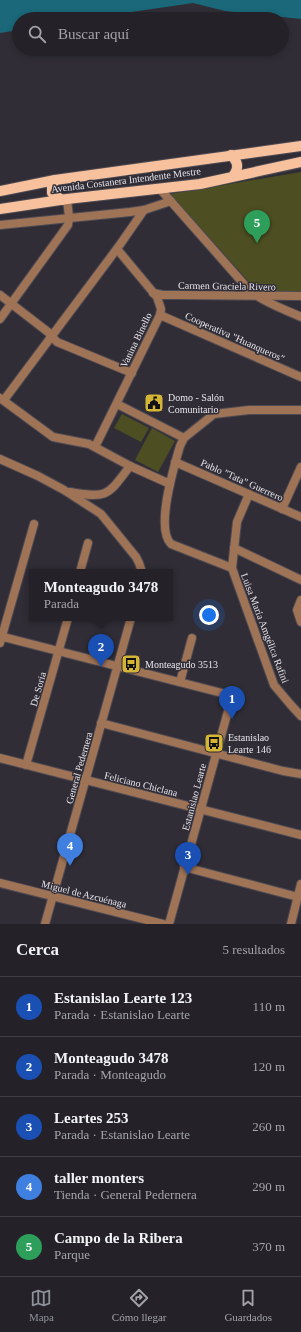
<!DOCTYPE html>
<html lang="es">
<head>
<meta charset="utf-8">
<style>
	:root { --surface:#242228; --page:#302f34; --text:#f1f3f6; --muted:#a3a4a8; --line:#413f45; --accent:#8c9099 }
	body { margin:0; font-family:Georgia,serif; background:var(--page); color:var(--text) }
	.you { position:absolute; left:209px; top:615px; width:14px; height:14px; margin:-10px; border:3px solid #fff; border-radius:50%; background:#1a73e8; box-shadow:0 0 0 6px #1a73e833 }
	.badge { display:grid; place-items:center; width:26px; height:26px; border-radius:50%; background:var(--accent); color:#fff; font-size:13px; font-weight:700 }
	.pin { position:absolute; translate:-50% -33px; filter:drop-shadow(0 1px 2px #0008) }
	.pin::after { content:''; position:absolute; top:21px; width:14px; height:12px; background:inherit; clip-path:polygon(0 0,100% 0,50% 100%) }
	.popup { position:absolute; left:29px; top:569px; width:144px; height:52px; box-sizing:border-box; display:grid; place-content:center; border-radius:0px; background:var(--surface); filter:drop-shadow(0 1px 3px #0005); font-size:13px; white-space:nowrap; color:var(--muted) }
	.popup b { font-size:15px; color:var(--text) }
	.popup::after { content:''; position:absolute; left:50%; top:100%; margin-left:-8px; border:8px solid transparent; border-top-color:var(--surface) }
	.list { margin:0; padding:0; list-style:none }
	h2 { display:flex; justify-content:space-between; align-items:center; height:52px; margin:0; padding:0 16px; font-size:17px }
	h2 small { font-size:13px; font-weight:400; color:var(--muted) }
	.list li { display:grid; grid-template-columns:26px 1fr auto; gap:12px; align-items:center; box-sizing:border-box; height:60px; padding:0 16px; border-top:1px solid var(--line) }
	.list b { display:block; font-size:15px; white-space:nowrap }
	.list p { margin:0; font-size:13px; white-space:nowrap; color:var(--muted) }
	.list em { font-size:13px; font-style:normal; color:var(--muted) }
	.icon { flex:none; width:22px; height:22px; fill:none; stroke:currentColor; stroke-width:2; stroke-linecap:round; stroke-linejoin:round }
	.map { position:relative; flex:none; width:301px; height:924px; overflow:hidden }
	.search { position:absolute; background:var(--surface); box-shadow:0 2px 6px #0003; left:12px; right:12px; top:12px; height:44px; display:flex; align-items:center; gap:10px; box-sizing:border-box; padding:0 14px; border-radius:22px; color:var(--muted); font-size:15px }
	.sheet { height:352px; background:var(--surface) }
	nav { display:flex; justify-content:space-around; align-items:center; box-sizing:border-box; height:56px; border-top:1px solid var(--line); background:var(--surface); font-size:11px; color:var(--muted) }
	nav a { display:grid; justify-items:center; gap:2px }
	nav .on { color:var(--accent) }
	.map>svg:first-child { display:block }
</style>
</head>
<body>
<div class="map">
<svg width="301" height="924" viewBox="0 0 301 924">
	<rect width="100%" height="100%" fill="#302d36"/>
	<!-- green -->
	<g fill="#4d4f22">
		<path d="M301,172V291L258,292L170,194Z"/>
		<path d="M122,414L149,428L141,442L114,428Z"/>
		<path d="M152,428L175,441L158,472L135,460Z"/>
	</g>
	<!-- water -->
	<path fill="#1a6879" d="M0,0H301V19L225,11L193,3L84,19H19V30L0,33Z"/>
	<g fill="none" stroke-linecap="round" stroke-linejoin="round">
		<!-- minor casing -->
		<g stroke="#4d4a53" stroke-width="10">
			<g id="minor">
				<path d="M160,189L250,291C265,303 284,309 301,317"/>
				<path d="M0,225L130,212L144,210L171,201"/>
				<path d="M153,293L163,295H177L301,296"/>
				<path d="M0,295L48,332L57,342L132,373"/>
				<path d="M160,315L301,377"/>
				<path d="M0,319L68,225L69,217L67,199"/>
				<path d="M0,398L53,437L89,444L130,466L170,484"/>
				<path d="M4,400L119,246L144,210"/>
				<path d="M117,404L184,438"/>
				<path d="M95,447L160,315L161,309L157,297L117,249"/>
				<path d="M0,459L38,476L64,490L95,510L101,514L136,557L139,563L142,572"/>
				<path d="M175,462L301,517"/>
				<path d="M70,492C108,499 108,495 130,466"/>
				<path d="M249,494L237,522L232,568L274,685L290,704L301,716"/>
				<path d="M282,509L301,467"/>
				<path d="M234,548L301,580"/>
				<path d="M232,568L171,544C155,528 174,467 180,446L184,438L214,414L249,410H301"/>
				<path d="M80,572L88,543"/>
				<path d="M301,600L297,610L301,622"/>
				<path d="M0,643L34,524"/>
				<path d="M180,682L192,638"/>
				<path d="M101,723L283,771L301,774"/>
				<path d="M0,758L301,835"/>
				<path d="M26,765L68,618"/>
				<path d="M184,867L298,897"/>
				<path d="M0,883L163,924"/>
				<path d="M45,924L131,618"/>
				<path d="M291,924L301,884"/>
			</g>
		</g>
		<!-- tertiary casing -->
		<g stroke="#4d4a53" stroke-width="10">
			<path id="tertiary" d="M0,636L222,693L229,699L230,704L169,924"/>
		</g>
		<!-- primary casing -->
		<g stroke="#4d4a53" stroke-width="12">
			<g id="primary">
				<path d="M231,155C238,162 239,167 234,175"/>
				<path d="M55,180L52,185V193L62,200"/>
				<path d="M0,191L55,180L301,146"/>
				<path d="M0,209L67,199L200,184L301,162"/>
			</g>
		</g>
		<!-- minor -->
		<use href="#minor" stroke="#9f7356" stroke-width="8"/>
		<!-- tertiary -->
		<use href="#tertiary" stroke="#9f7356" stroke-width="8"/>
		<!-- primary -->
		<use href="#primary" stroke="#f8c19d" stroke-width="10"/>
	</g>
	<!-- icons -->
	<defs>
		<g id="civic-square" transform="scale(1)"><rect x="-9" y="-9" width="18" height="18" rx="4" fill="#d5b535" stroke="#302d36"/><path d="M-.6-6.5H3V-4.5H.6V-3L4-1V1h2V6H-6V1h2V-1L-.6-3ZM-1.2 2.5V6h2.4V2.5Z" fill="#111"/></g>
		<g id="bus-square" transform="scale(1)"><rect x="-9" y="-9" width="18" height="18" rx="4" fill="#d5b535" stroke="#302d36"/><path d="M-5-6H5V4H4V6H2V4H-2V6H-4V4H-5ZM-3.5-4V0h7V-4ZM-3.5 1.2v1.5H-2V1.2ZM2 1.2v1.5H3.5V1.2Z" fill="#111"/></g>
	</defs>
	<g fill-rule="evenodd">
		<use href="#civic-square" x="154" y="403"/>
		<use href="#bus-square" x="131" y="664"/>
		<use href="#bus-square" x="214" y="743"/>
	</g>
	<g text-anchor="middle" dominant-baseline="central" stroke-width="3" stroke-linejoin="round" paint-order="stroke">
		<!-- street labels -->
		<g font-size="10" fill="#e6e4ea" stroke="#302d36">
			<text transform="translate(126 180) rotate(-7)">Avenida Costanera Intendente Mestre</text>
			<text transform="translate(227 286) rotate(1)">Carmen Graciela Rivero</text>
			<text transform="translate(235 337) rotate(24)">Cooperativa "Huanqueros"</text>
			<text transform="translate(136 340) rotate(-64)">Vanina Binello</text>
			<text transform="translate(242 480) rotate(24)">Pablo "Tata" Guerrero</text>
			<text transform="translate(265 628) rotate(69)">Luisa María Amgélica Rafini</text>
			<text transform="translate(38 689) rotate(-74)">De Soria</text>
			<text transform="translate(79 768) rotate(-74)">General Pedernera</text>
			<text transform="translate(141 784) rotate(14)">Feliciano Chiclana</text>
			<text transform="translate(194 797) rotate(-75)">Estanislao Learte</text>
			<text transform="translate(84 894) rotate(14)">Miguel de Azcuénaga</text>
		</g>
		<!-- poi labels -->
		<g font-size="10" fill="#e6e4ea" stroke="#302d36" text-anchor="start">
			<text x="168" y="397">Domo - Salón<tspan x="168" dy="12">Comunitario</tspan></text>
			<text x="145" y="664">Monteagudo 3513</text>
			<text x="228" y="737">Estanislao<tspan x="228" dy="12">Learte 146</tspan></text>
		</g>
	</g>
</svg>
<div class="you"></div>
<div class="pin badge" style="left:232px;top:719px;background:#1a4fb4">1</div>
<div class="pin badge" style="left:101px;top:667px;background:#1a4fb4">2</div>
<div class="popup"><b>Monteagudo 3478</b>Parada</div>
<div class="pin badge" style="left:188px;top:875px;background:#1a4fb4">3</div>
<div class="pin badge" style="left:70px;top:866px;background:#3f7fe0">4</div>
<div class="pin badge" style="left:257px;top:243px;background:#2e9e5b">5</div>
<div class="search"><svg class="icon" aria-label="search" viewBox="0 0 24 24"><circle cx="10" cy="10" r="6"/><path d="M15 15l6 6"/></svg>Buscar aquí</div>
</div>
<section class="sheet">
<h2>Cerca<small>5 resultados</small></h2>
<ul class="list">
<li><span class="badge" style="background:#1a4fb4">1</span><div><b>Estanislao Learte 123</b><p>Parada · Estanislao Learte</p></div><em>110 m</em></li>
<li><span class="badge" style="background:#1a4fb4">2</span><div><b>Monteagudo 3478</b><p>Parada · Monteagudo</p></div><em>120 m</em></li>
<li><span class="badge" style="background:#1a4fb4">3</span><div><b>Leartes 253</b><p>Parada · Estanislao Learte</p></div><em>260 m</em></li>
<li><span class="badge" style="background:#3f7fe0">4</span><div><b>taller monters</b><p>Tienda · General Pedernera</p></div><em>290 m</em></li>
<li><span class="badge" style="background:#2e9e5b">5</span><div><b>Campo de la Ribera</b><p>Parque</p></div><em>370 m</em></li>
</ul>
</section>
<nav>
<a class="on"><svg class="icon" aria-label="map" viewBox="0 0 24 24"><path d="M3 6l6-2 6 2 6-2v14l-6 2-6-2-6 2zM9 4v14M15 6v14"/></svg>Mapa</a>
<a><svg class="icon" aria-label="directions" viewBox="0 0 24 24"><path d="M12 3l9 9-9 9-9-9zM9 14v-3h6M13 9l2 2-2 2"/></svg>Cómo llegar</a>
<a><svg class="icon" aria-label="saved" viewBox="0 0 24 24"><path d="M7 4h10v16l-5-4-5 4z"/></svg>Guardados</a>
</nav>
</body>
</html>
